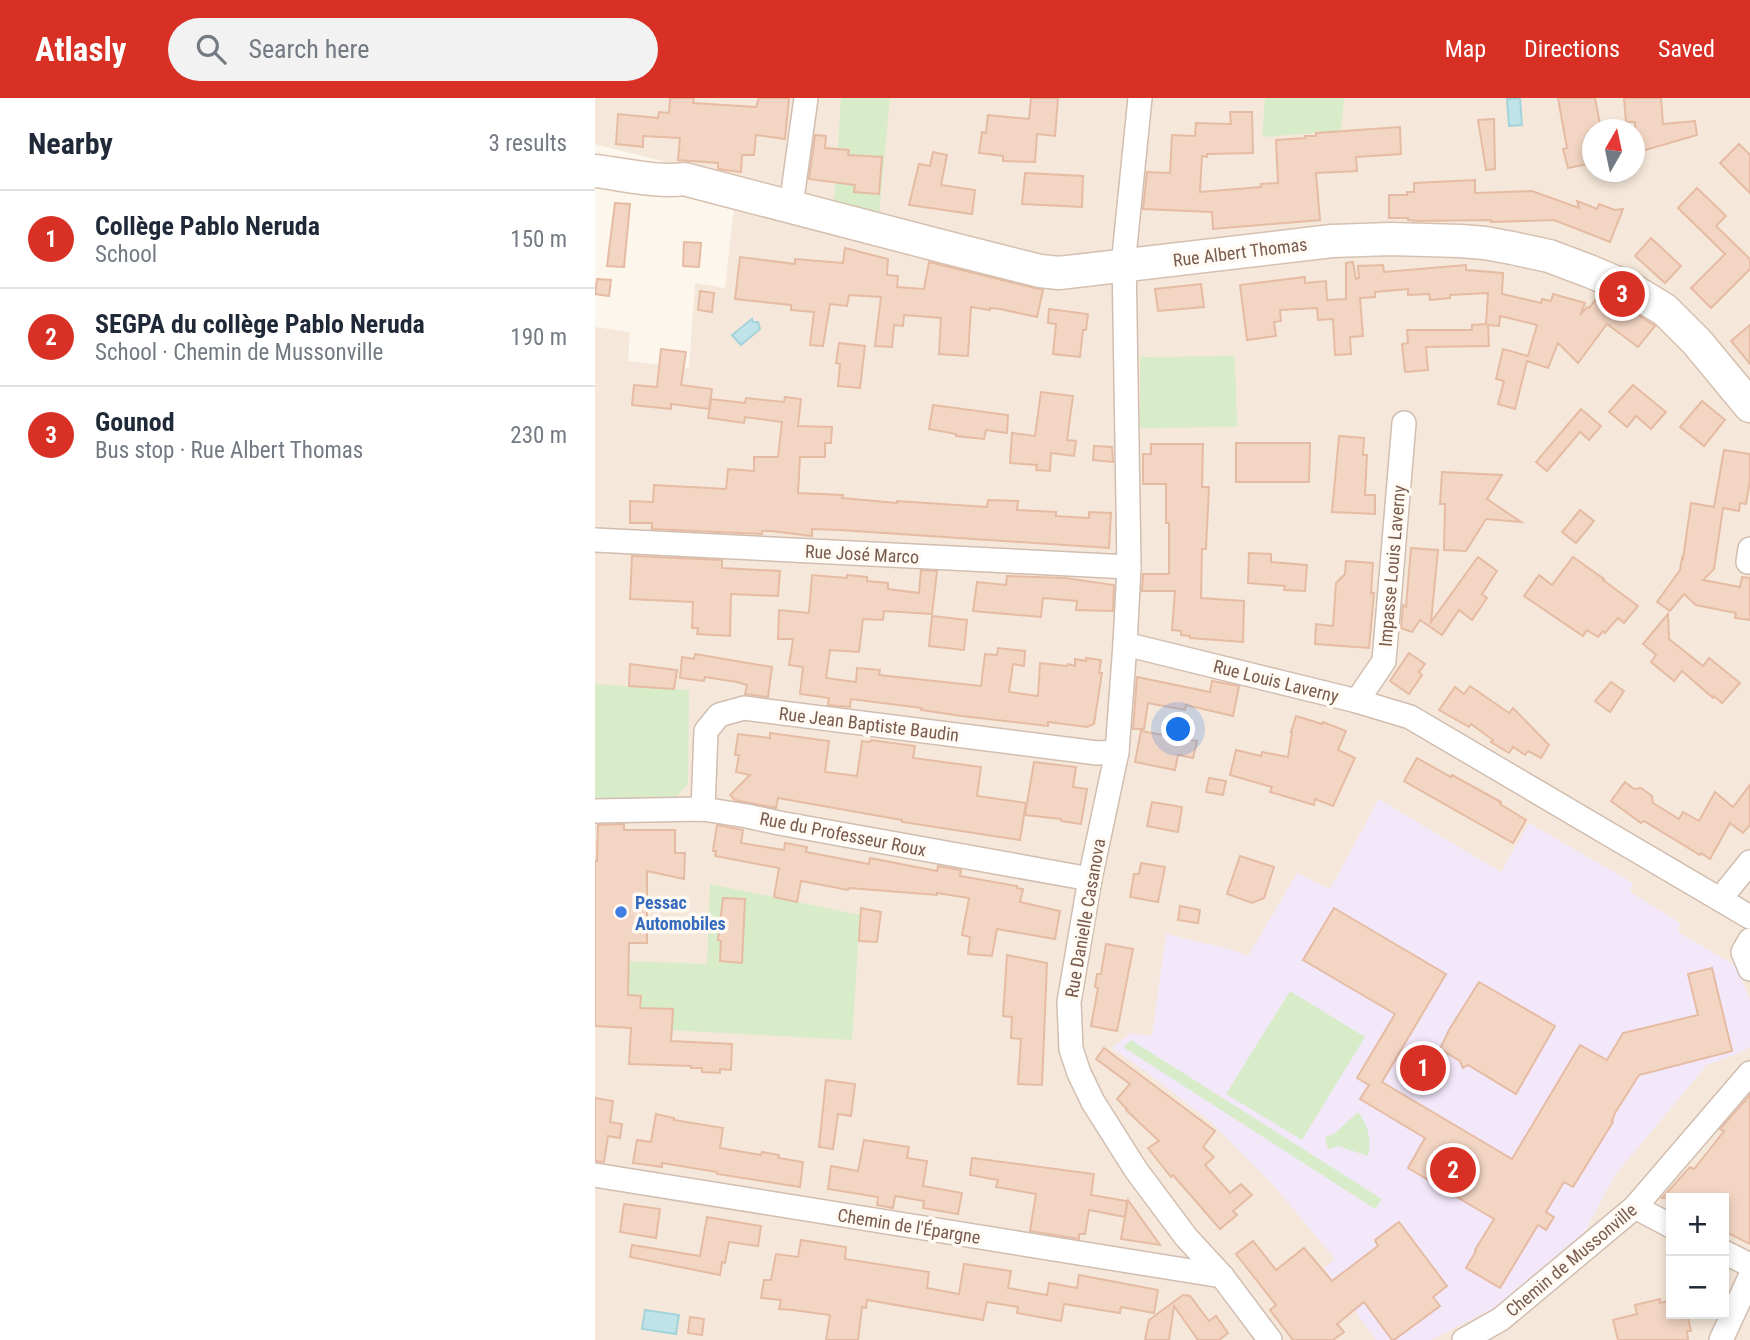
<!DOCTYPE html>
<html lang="en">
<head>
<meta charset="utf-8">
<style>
	:root { --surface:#fff; --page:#f2f2f3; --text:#1f2937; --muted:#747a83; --line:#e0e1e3; --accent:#d93025 }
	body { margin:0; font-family:"Roboto Condensed",sans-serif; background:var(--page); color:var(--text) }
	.controls { position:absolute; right:21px; bottom:21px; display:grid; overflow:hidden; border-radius:0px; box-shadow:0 4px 10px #0003 }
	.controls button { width:63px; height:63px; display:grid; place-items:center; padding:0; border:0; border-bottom:2px solid var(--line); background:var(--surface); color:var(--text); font:35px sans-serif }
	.compass { position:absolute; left:987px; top:21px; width:63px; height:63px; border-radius:50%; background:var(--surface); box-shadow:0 4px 10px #0003; rotate:9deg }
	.you { position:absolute; left:584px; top:632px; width:24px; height:24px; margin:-18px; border:5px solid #fff; border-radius:50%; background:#1a73e8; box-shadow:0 0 0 10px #1a73e833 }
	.badge { display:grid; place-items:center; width:46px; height:46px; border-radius:50%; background:var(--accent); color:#fff; font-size:23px; font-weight:700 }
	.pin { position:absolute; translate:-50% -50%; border:4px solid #fff; box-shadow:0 2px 7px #0006 }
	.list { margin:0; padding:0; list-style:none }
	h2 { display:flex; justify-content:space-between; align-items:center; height:91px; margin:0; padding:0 28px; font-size:30px }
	h2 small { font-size:23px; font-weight:400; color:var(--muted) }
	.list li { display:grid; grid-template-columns:46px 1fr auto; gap:21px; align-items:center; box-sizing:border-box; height:98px; padding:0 28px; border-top:2px solid var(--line) }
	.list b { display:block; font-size:26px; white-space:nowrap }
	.list p { margin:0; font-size:23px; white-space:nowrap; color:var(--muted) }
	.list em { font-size:23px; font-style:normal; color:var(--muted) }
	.icon { flex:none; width:38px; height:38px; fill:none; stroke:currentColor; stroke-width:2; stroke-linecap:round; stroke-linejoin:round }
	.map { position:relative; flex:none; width:1155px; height:1242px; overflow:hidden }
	header { display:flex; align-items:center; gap:42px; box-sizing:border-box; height:98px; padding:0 35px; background:var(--accent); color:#fff }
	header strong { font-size:33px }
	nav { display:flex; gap:38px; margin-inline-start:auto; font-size:24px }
	.search { width:490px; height:63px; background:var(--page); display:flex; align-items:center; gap:18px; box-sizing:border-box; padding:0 24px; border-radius:38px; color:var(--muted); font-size:26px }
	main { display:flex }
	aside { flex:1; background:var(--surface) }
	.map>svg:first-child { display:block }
</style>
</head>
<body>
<header>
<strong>Atlasly</strong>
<div class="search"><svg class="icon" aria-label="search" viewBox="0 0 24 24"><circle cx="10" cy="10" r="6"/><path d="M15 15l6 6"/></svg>Search here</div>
<nav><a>Map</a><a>Directions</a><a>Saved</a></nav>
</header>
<main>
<aside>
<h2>Nearby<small>3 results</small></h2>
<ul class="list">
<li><span class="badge">1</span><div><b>Collège Pablo Neruda</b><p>School</p></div><em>150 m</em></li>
<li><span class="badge">2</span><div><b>SEGPA du collège Pablo Neruda</b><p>School · Chemin de Mussonville</p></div><em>190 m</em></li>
<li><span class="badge">3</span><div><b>Gounod</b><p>Bus stop · Rue Albert Thomas</p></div><em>230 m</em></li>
</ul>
</aside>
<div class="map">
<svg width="1155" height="1242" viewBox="0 0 1155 1242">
	<rect width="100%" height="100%" fill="#fdf6ec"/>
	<!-- residential -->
	<path fill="#f5e8da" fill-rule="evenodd" d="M0,0H1155V1242H0V229L35,234L33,263L94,270L100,185L130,190L139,109L180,92L0,46ZM998,32H1040V74H998ZM1076,1100H1129V1216H1076Z"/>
	<!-- education -->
	<path fill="#f3e8fa" d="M784,701L906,774L934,725L1038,785L1035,794L1085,825L1083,834L1141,868L1155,902V949L1142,956L1112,967L1020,1077L990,1133L900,1209L836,1242H781L729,1170L740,1161L679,1088L617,1025L550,973L517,950L536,935L557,938L571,836L634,851L653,858L702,775L735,791Z"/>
	<!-- green -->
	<g fill="#d8ecc9">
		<path d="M246,0H295L284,118L239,107Z"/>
		<path d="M670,0H749L746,33L667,39Z"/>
		<path d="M640,258L642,329L545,330V259Z"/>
		<path d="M0,586L94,592L93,686L81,699L0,701Z"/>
		<path d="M115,786L265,817L257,942L0,928V862L112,866Z"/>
		<path d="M695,893L770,939L707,1042L631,996Z"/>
		<path d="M536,942L787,1101L780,1111L528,949Z"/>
		<path d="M763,1014C773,1027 777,1041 773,1058L743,1048L733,1051L730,1039L739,1036Z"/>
	</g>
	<!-- water -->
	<g fill="#bfe3e8" stroke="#a5d3da" stroke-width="2">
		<path d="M925,0L927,27L914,28L912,1Z"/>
		<path d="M157,221L158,224H163L165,231L146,247L137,237Z"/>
		<path d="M50,1212L84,1217L81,1236L47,1231Z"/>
	</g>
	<!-- building -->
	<g fill="#f3d5c3" stroke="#e6bba3" stroke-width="2">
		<path d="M75,0H99L98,5L161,9L164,0H194L190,41L161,37L159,57H147L146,74L123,71V65L83,62L85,40L48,38V49L21,46L23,16L63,20L64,14L74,15Z"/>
		<path d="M436,0H463L460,38L442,36L440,64L408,63V58L384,55L387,34L391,35L393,17L434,21Z"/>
		<path d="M963,0H1000L1006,32H998V65L973,70L968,51L972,50Z"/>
		<path d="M1029,0H1066L1068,26L1100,23L1102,37L1040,55V24H1031Z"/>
		<path d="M635,14H657L658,55L612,56V59L607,58L605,94L666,89V86L683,85L681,42L710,40V38H721V35L805,29L806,56L761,59L762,73L721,75L725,122L618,131L617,114L548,111L552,74L575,75L577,37L600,38L601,25L636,26Z"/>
		<path d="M899,21L900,71L891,72L883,22Z"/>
		<path d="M220,37L231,38L230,50L254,52L253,57L287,59L284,96L259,94L260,87L214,81Z"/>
		<path d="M1144,46L1155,57V95L1125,65Z"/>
		<path d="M338,54L352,57L346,87L380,92L377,116L314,107L324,66L335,68Z"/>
		<path d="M430,75L488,78L487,109L427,106Z"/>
		<path d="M880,82V95L937,93L984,110L982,103L1002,111L1004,106L1020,112L1028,111L1015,144L959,122L896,124V122L824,123L813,122V120H794V97H812V94H819V85Z"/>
		<path d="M1102,90L1131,118L1121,128L1155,161V171L1116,210L1096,190L1130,156L1083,110Z"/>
		<path d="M20,105L35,106L29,169L12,168Z"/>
		<path d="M1056,140L1086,168L1070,185L1040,158Z"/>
		<path d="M89,144L106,145L104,169L88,168Z"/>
		<path d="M250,150L293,161L292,177L303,178L302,189L329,191L334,164L448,192L442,219L405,211L395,210V212L376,209L373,258L344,256L346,220L309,217L308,228L299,227L297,249L280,248L286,199L254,197L252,208L235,206L228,248L215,247L219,214L196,212V207L140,201L145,159L200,166V161L248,165Z"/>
		<path d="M758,164L761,181L764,180L763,168L788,167L789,174L871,167V172L908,175L907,196L946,205L947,201L956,203L958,196L990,205L985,217L992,209L994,210L1004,197L1026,206L1060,228L1043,249L1012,226L983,265L963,245L953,270L932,263L920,311L903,306L909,283L901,281L908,251L933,258L942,227L905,218L904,228L893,227L894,248L831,249L833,272L810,274L807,246L813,245L812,232H877V227L891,226L893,195L855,197V200L835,202L834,196L813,197V191L780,194V199L765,200L768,238L755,239L756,256L740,257L738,221L723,222L722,210L685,212L686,223L679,224L681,238L652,242L645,187L710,179V185L731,183L732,202L751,201V165Z"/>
		<path d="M2,181L16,182L14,198L0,196Z"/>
		<path d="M606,186L609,209L563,213L560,191Z"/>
		<path d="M105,193L119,195L117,214L103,212Z"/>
		<path d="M454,211L493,216L491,232H488L485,259L458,256L461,226L453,225Z"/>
		<path d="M1155,227V266L1136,243Z"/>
		<path d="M244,245L270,248L265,290L243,288L245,266L241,265Z"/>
		<path d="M66,251L91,254L86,287L117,291L114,311L76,306V311L37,307L39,287L62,289Z"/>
		<path d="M1038,287L1071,314L1056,331L1041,318L1032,329L1014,314Z"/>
		<path d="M446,294L478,298L472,342L481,343L479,358L456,355L455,373L441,372L442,367L415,365L417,335L440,338Z"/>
		<path d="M190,299L206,301L203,328L237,329L236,345H230V359H205L203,395L248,397L247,400L302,405V403L392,409L393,402L423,403L422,412L461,414V418L494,420V414L516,415L514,450L245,432L217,431V438L176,433H167V436L57,431V425H35V403L58,404L59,387L131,391L133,371L159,373V359H183L187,324L150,319L149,325L113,320L116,301L150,305L151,300L189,304Z"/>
		<path d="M1107,303L1130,322L1109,348L1085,329Z"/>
		<path d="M338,307L413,317L412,335L391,332L389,341L361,338V336L334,331Z"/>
		<path d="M986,311L1006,328L994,342L985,334L952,373L941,364Z"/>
		<path d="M744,338L769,340L768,357H772L770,397H780V416L737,414Z"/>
		<path d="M641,345H715L714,384H641Z"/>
		<path d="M556,346H608L607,389H614L611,451H607L606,500L649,503L648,544L595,540V538L586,537V533L577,532L580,493H547L548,476H574V425H571V386H548V356H556Z"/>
		<path d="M499,348L517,349L518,364L498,362Z"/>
		<path d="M1129,352L1155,356V383L1151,406L1145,405L1144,413L1128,410L1119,471L1108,482L1145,489L1147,479L1155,480V522L1140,520L1141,515L1101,507L1089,496L1075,513L1062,504L1085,472L1087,460L1088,461L1096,405L1119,409Z"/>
		<path d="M847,374L907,377L892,401L926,424L891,421L871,453L849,452L850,406H845Z"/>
		<path d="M985,412L999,423L981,445L967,434Z"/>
		<path d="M816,450L843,452L836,524L883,459L902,473L887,496L892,500L877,522L864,512L847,537L825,522L817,534L806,530L808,507L811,509Z"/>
		<path d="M654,455L676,456V464L712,467L710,493L689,492L690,488L653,485Z"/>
		<path d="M37,458L127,462V470L185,473L183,498L136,496L135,538L102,536L103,530H97L98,504L35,501Z"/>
		<path d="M978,459L1009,481L1008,482L1043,508L1029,525L1023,520L1010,535L1008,533L1003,539L992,532L988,538L929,498L944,477L957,487Z"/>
		<path d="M751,463L778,465L776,495H779L774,550L720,546L721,526L738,528L741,485L750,476Z"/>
		<path d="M326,472L342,473L337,516L289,513L288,522L268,521L264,554L235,552L231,580L261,584L262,570L285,572L284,577L386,588L390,556L402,557L403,550L430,553L429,568L418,566L414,594L443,598L445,565L472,568L473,566L480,568V561L491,563V560L506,562L504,575H507L499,626L492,629L453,624V628L367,618L326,612L327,610L256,601L255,609L233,607L234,600L205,596L208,569L194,567L198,541H183L184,512L214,515L217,477L252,480V477L272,479V483L293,485V491L324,495Z"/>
		<path d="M412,478L470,480L519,487L518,513L481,512L482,503L448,500L446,519L378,513L382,484L411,487Z"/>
		<path d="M1073,516L1074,541L1108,568L1114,560L1145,585L1127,605L1119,598L1118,600L1087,573L1079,583L1056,564L1061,557L1048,546Z"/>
		<path d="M337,518L372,522L369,552L334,548Z"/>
		<path d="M814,555L830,566L824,574L827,577L814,596L795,583Z"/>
		<path d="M100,556L177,569L173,599L150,596L152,587L142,584L110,579L109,583L85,580L87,559L99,561Z"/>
		<path d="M35,566L82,572L79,591L34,588Z"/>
		<path d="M542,579L615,594L617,583L644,588L638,618L591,607L590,612L553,605L549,631H538Z"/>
		<path d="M1016,584L1029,593L1015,614L1000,603Z"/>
		<path d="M875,588L914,615L918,610L954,647L946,660L933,653L930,657L918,649L914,655L896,644L898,642L876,626L874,629L844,612L860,589L869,596Z"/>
		<path d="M701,618L727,626L728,624L751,633L743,652L760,660L738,708L720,701L719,707L675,694L677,689L635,677L641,652L666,658L667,654L693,659L697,634H696Z"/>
		<path d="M546,633L602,643L598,660L583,657L580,672L540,664Z"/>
		<path d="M175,635L234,643L230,674L262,678L267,643L275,644L276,642L320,648L318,660L386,669L382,698L431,705L425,742L307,724V722L183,700L181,710L140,702L135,697L155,677L141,674L144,657H140L143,636L175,640Z"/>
		<path d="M822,660L856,679L857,677L906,704L905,706L931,722L918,745L809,683Z"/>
		<path d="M439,664L481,669L478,689L492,691L486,726L466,723V721L430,717Z"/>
		<path d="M614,680L631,683L628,697L611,694Z"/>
		<path d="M1030,684L1039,691L1046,690L1057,698L1058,705L1084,721L1088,714L1104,723L1120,694L1138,709L1155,687V727L1148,735L1135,725L1115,761L1106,755L1105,757L1049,723L1046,725L1016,703Z"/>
		<path d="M557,704L587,709L583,734L552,728Z"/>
		<path d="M29,726V732H80V755H90L89,781L52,773V845H34L33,897L46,898L45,910L78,911L76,943L137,946L136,972L125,971V975L107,974V970H96V968L34,966L36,930L0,928V763H2L3,727Z"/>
		<path d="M122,727L148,732L146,745L189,752L190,745L212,749L211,754L274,766L275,760L342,773L343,768L366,772L365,778L422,788V790L428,791L425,804L465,813L460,841L402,831L397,858L373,856L375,839L367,837L374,800L342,795V797L254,790L253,792L206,783L202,804L179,799L184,770L120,758L121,753H118Z"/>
		<path d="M645,758L679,769L669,800L657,805L632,796Z"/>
		<path d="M546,765L570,769L563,804L535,799L539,776H544Z"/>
		<path d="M128,800L150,801L147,865L125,863L126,843L123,842Z"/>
		<path d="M585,808L605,812L603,825L583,822Z"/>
		<path d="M266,810L286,814L282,844L264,843Z"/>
		<path d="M739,810L851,876L787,984L917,1061L985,947L1012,962L1028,935L1103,917L1093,876L1117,870L1137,953L1044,977L1020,1015L1017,1023L1018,1024L978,1089L969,1084L951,1114L959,1119L951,1132L943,1127L905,1190L871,1170L881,1153L880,1152L899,1121L813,1070L830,1040L765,1001L774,987L762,980L800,916L708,862Z"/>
		<path d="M511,846L538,851L522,933L496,928L503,890L500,889L502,876H506Z"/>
		<path d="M412,857L452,865L447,987L423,986L426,941L416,940L417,919L408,918Z"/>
		<path d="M884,884L960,928L921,996L873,967L868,970L865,963L845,951L854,932Z"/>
		<path d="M509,950L620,1033L608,1049L619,1059L610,1067L635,1095L646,1086L657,1097L638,1113L642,1117L625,1131L578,1077L576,1079L553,1050L564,1043L531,1012L532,1011L522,1001L535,986L501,961Z"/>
		<path d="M231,982L260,986L256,1018L243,1016L238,1051L224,1049Z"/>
		<path d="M1155,997V1146L1129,1133V1100H1067L1095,1069L1099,1071L1115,1051L1129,1033L1125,1031Z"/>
		<path d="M0,1000L18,1003L15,1024L27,1026L25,1040L13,1038L9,1064L0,1063Z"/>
		<path d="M61,1016L79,1020V1022L128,1030L125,1050L166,1057L167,1054L184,1057L183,1060L208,1064L205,1089L122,1076V1074L67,1065V1069L38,1065L42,1042L56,1044Z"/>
		<path d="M269,1042L314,1049L312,1060L332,1063L328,1088L367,1095L363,1116L328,1110L329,1103L300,1098L298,1110L282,1107L283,1099L233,1091L236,1068L263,1073Z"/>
		<path d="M377,1060L499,1076L496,1097L532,1103L530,1119L494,1112L490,1136H484V1141L435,1133L441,1096L401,1089L403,1082L375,1077Z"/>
		<path d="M533,1102L565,1147L526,1141Z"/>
		<path d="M29,1106L65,1111L61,1140L25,1134Z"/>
		<path d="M112,1119L166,1128L163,1148L134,1144L130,1165L127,1164L125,1177L35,1159L37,1147L105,1158Z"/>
		<path d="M804,1124L852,1188L838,1199L845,1208L799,1242H797L769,1204L742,1226L749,1234L738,1242H698L675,1212L681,1207L641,1156L658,1143L681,1172L709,1150L737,1183L783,1148L780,1142Z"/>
		<path d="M206,1142L251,1149L250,1161L334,1174L332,1190L364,1196L369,1166L416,1173L413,1190L452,1197L454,1185L482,1190L484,1177L563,1192L559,1215L526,1209L525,1215L469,1206L466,1223L422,1215L423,1209L392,1204L388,1222L272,1202L271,1210L267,1209L263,1242H231L235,1217L198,1212L184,1211L186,1202L166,1200L169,1182H176L181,1156L203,1159Z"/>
		<path d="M588,1197L595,1198L614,1223L621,1218L633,1235L624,1242H603L579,1208L574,1242H550L554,1222Z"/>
		<path d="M1065,1201V1205L1076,1202V1216H1092L1096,1233H1092L1093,1242H1023L1018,1222L1042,1216L1040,1207Z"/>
		<path d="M95,1219L109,1221L107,1237L93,1235Z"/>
	</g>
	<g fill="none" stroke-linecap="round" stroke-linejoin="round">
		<!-- street casing -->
		<g stroke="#d1beb0" stroke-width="26">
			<g id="street">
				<path d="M545,0L529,158L534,469L530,546L522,654L495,781L474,904L476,951L484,975L498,1004L541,1072L591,1139L627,1178L675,1242"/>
				<path d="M196,108L211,0"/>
				<path d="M0,442L534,469"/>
				<path d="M1153,464L1155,451"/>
				<path d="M530,546L762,603L815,619L1155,819"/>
				<path d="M762,603L789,563L809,325"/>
				<path d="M108,711L111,633L124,617L149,610L502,655L522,654"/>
				<path d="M0,713L108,711L152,718L184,725L495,781"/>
				<path d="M1125,801L1155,764"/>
				<path d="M1155,842L1148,854L1155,871"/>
				<path d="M0,1077L627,1178"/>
				<path d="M1040,1109L1076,1128"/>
				<path d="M1129,1154L1155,1167"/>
				<path d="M869,1242L906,1221L1040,1109L1155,975"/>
				<path d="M1126,1242L1155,1179"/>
			</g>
		</g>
		<!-- secondary casing -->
		<g stroke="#d6c0b0" stroke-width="35">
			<path id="secondary" d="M0,73C27,76 63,85 89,81L350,149L445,173L464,175L737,143L796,141L865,143L890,145L917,150L954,158L994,173L1034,190L1070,212L1102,244L1155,308"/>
		</g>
		<!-- street -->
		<use href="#street" stroke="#fff" stroke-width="23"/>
		<!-- secondary -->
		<use href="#secondary" stroke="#fff" stroke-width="32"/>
	</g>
	<!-- markers -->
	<circle fill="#3f7fe0" stroke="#fffaf3" stroke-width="2.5" cx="26" cy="814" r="7"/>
	<g text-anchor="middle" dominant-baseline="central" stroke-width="7" stroke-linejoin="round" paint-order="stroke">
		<!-- street labels -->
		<g font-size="18" fill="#7a5c4d" stroke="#fffaf3">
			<text transform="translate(645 154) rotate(-7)">Rue Albert Thomas</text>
			<text transform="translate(267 456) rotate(3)">Rue José Marco</text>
			<text transform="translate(797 468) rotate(-85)">Impasse Louis Laverny</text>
			<text transform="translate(681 583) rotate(14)">Rue Louis Laverny</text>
			<text transform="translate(274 626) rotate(7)">Rue Jean Baptiste Baudin</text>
			<text transform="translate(248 736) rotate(11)">Rue du Professeur Roux</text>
			<text transform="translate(490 820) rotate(-80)">Rue Danielle Casanova</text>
			<text transform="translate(314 1128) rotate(9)">Chemin de l'Épargne</text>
			<text transform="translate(976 1162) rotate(-40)">Chemin de Mussonville</text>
		</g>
		<!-- shop labels -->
		<g font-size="18" font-weight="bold" fill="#366cbe" stroke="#fffaf3" text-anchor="start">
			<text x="40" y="804">Pessac<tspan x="40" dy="21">Automobiles</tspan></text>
		</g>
	</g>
</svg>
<div class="controls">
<button>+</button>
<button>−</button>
</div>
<svg class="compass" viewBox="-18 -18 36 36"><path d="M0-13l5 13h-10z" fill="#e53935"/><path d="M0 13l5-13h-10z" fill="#747a83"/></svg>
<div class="you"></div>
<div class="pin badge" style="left:828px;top:970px">1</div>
<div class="pin badge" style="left:858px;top:1072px">2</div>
<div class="pin badge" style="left:1027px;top:196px">3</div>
</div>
</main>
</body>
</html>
